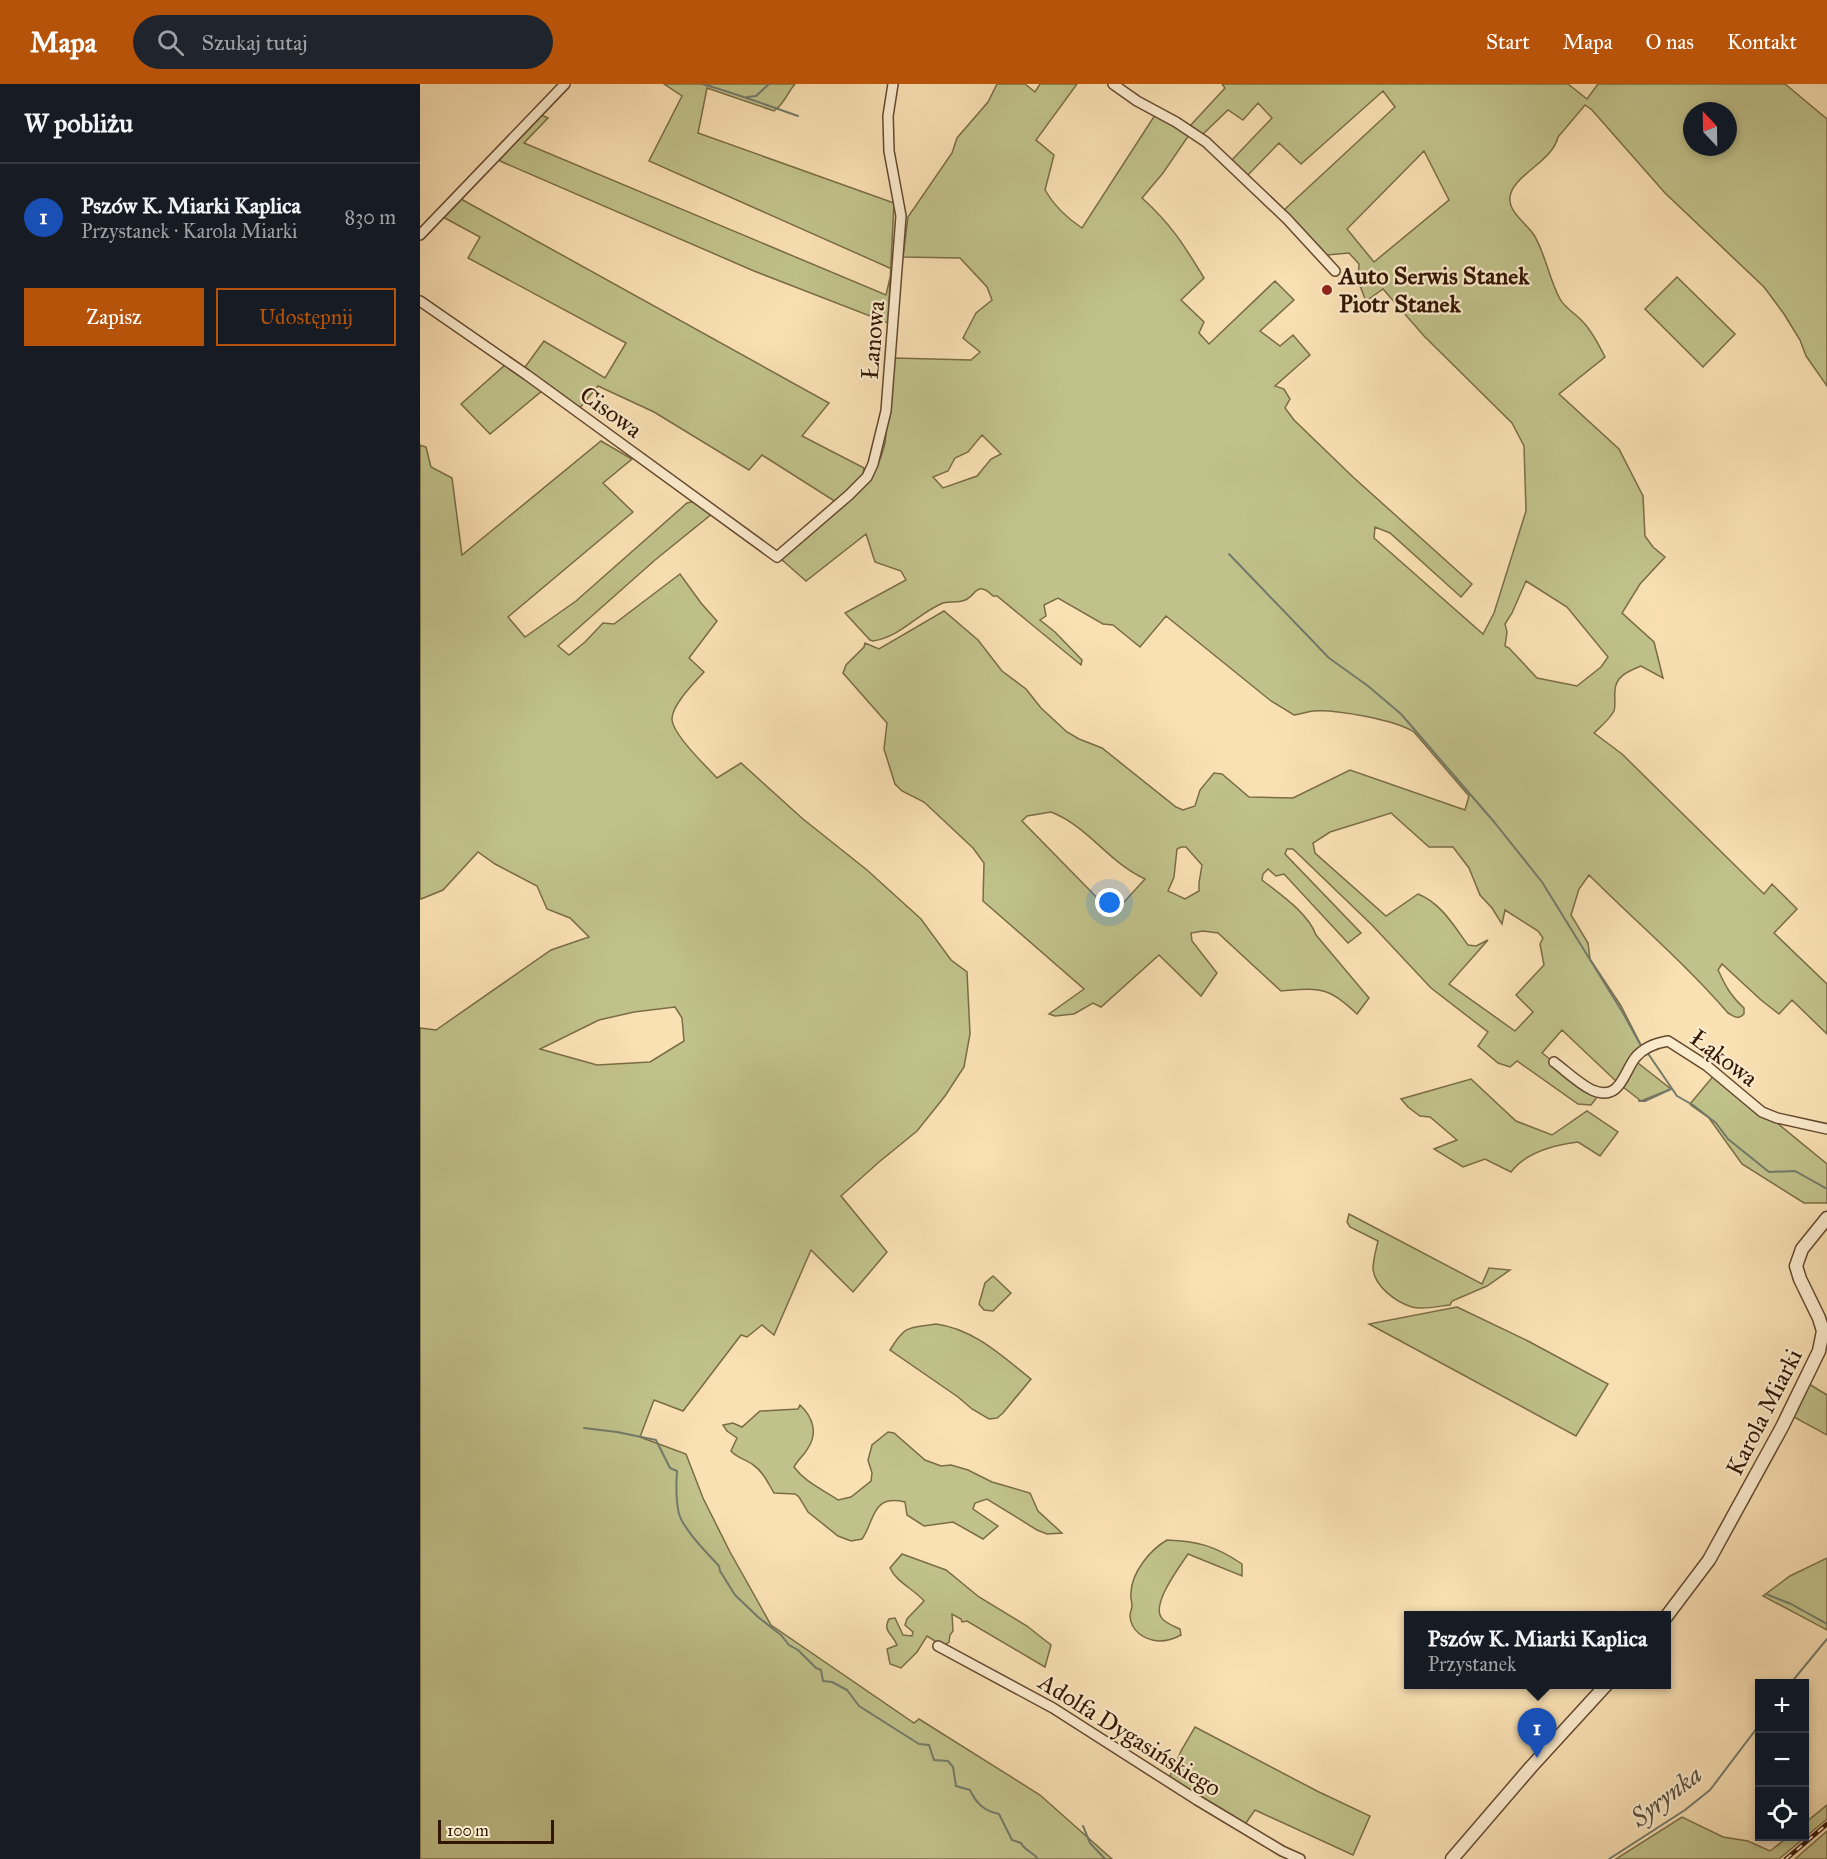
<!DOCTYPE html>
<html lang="pl">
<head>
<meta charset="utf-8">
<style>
	:root { --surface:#171b24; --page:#20242c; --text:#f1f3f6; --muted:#9ea1a6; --line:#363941; --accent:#b45309 }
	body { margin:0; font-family:"IM FELL Great Primer",serif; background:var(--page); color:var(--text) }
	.controls { position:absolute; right:18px; bottom:18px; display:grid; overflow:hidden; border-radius:0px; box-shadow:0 3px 9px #0003 }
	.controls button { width:54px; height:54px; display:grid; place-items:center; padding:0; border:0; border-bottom:2px solid var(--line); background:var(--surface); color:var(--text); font:30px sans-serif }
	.compass { position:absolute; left:1263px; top:18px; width:54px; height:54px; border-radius:50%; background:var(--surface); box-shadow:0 3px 9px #0003; rotate:338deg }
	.scale { position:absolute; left:18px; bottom:15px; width:116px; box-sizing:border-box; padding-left:6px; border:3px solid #321502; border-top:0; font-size:16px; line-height:21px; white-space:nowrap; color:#321502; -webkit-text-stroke:4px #fcecce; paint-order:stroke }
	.you { position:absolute; left:690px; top:819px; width:21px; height:21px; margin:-15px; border:4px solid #fff; border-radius:50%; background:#1a73e8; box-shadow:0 0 0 9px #1a73e833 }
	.badge { display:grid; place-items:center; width:39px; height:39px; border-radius:50%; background:var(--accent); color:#fff; font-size:20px; font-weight:700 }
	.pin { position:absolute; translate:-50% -50px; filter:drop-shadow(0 2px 3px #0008) }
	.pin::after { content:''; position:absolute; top:32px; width:21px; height:18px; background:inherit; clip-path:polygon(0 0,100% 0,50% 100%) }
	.popup { position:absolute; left:984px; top:1527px; width:267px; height:78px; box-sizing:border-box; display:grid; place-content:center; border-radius:0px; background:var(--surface); filter:drop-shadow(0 2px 4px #0005); font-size:20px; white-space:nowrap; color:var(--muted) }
	.popup b { font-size:22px; color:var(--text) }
	.popup::after { content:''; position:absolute; left:50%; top:100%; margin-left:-12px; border:12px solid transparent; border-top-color:var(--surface) }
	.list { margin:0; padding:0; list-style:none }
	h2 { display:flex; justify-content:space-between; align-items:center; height:78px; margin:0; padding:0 24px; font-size:26px }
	h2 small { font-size:20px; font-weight:400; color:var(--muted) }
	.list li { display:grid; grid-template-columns:39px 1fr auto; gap:18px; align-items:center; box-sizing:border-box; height:108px; padding:0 24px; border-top:2px solid var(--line) }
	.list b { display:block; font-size:22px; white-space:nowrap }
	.list p { margin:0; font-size:20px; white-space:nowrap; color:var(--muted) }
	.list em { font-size:20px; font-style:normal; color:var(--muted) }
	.actions { display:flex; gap:12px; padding:18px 24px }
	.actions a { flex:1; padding:14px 0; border:2px solid var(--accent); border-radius:0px; text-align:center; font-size:21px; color:var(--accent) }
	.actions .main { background:var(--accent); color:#fff }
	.icon { flex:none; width:33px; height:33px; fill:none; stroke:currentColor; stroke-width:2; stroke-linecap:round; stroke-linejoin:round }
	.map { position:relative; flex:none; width:1407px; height:1775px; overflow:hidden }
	header { display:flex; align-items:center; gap:36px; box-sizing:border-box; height:84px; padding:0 30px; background:var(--accent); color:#fff }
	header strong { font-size:28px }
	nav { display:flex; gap:33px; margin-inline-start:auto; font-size:21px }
	.search { width:420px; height:54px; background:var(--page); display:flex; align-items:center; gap:15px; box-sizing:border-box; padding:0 21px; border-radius:33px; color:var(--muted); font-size:22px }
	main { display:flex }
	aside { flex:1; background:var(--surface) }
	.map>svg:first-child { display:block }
</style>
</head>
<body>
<header>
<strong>Mapa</strong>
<div class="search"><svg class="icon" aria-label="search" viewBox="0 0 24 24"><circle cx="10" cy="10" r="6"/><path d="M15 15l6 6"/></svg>Szukaj tutaj</div>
<nav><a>Start</a><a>Mapa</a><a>O nas</a><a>Kontakt</a></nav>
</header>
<main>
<aside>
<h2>W pobliżu<small></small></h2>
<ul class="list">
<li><span class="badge" style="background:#1a4fb4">1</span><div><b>Pszów K. Miarki Kaplica</b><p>Przystanek · Karola Miarki</p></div><em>830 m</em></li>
</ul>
<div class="actions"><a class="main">Zapisz</a><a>Udostępnij</a></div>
</aside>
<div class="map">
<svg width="1407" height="1775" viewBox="0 0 1407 1775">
	<rect width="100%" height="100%" fill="#fae1b4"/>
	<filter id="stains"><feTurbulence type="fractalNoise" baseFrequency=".00333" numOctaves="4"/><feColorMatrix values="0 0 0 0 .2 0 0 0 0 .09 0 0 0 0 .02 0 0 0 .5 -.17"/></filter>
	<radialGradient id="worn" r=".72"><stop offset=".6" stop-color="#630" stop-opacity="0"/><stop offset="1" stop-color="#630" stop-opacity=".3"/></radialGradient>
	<!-- green -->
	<g fill="#c1c28b" stroke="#7a6c46" stroke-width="1.5" fill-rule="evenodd">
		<path d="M244,0H375C367,9 365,19 354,27L287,4L278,49L474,119L468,239L334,187L80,77L81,71L121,31L128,34L104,59L466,211L472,185L229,77L262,12Z"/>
		<path d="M577,0H605L615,8L620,0H657L616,56L634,71L625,106C634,122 647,134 662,144L735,31L769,51L743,89L722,114C751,140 764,161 784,194L761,216L784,238L779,249L789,260L855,197L874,216L840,247L860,262L873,251L890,271L855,302L864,305L870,315L865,324L874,336L933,393L1052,500L1041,513L970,449L955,443L954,454L1063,550L1074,529L1106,427L1104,362L1092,339L1004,252L963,205L946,217L938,197L939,180L929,169L907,171L864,126L975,23L963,7L881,80L859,59L826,93L810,78L852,34L838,19L823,36L808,26L782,51L770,42L805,4L802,0H1148L1167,15L1178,0H1365L1407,35V302L1386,272L1380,256L1364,230L1344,203L1245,109L1172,26L1165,21L1138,53C1133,77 1092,92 1090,113C1088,128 1106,139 1114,151C1126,171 1129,195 1140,215C1145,224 1156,230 1163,238C1172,247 1179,261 1185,273L1139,310L1199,365L1223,412L1225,452L1233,463L1245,473L1220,500L1202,529L1234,558L1243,594L1221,582C1209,587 1195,592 1195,607C1194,614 1196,621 1194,627C1189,636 1181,642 1174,649L1202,670L1344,810L1352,800L1377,825L1354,849L1407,900V950L1372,916L1359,930L1341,916L1302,880L1298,886C1306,903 1310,911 1324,924V930C1318,936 1315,933 1308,929C1265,879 1215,837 1169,791L1159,805L1151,831L1168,859L1170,875L1201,922L1222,963L1218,979L1251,1005L1221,1017L1198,999L1142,946L1122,969L1178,1012L1171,1021L1158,1020L1097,977L1090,983L1078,979L1058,962L1068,948L1011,904L952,841L873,765H867L865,770L941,849L928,859L864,790L856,792L848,785L843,790L842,796C861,811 888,829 896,851L949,914L937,930C908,902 900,904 861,907L798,849L783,847L771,849L772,857L797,889L781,912L739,871L681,923L673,919L654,930L635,932L629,930L664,905L563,817L564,779L553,764L504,718L482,707L475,700L464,665L467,639L423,589L426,581L444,563L445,559L459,565L524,527L558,556L582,587L606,605L621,624L647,648L659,655L682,664L756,723L763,726L775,722L780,706L794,689L802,690L829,713L873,714L930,686L1045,726L1049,712L994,648C976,636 915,625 893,627C887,628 880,630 874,631L851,617L746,532L720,563L693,541L683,540L638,514L624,521L626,532L620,536L635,548L662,576L661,581L577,512H573C555,494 556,515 542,517C536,519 530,517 523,519C498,529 481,553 453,557L450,556L425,529L486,496L481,487L455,478L446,450L386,497L361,475L449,396L461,373L465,359L474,274L551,276L560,268L543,254L556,229L572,216L567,203L540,174L483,173L488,133L532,69L537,54L568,18ZM1272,27H1308V63H1272ZM1004,67L1029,116L954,178L927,145ZM562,351L581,370L571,375L557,392L523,404L513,393L528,387L535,374L548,368ZM1106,497L1147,523L1188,573L1181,583L1157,602L1117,594L1089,564L1085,562L1087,548L1085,540L1092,529ZM631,728C668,742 689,779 725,795L704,818L691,828L602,737L607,732ZM971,729L1009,763H1033L1049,784L1060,811L1072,824L1082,840L1085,826L1118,847L1123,854L1120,860L1124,881L1096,911L1113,928L1095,947L1029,900L1068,856L1056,862L1048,861C1034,842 1021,819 998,810L966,832L895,769L893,759L910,748ZM761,763H766L782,781L779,799V807L765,815L748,807L754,793L757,765Z"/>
		<path d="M41,115L409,319L382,352L444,384L443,391L416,418L342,371L329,386L234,328L178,302L159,325L122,307L70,350L41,320L85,281L100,290L124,257L185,294L206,259L48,174L60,153L23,133Z"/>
		<path d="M1257,193L1315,250L1283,283L1225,225Z"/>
		<path d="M181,357L212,375L183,399L213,428L88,533L105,553L156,517L267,419L276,417L293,429L235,476L138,562L149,571L165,558L183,539L194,540L260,490L281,519L297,537L269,574L284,588C274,599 253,620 252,634C251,649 286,682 297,694L321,679L383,735L447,786L501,835L531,876L547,888L550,950L544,983L525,1012L497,1047L459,1078L421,1112L467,1168L433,1208L391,1166L354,1251L342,1241L327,1253L321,1251L263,1327L234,1316L220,1353L266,1370L283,1414L310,1468L351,1541L494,1639L499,1635L620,1711L692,1775H0V944L16,946L131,866L169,853L150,834L127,825L117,802L75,780L58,768L23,806L1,815L0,814V361L6,363L11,383L32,394L42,471ZM255,923L262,934L264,957L230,978L177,981L120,965L179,936L214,928Z"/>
		<path d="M1295,990L1324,1017L1357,1039L1407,1080V1119H1384L1322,1080L1289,1034L1272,1022L1270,1020Z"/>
		<path d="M1051,995L1096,1037L1132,1051L1167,1027L1198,1048L1180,1072L1158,1058C1134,1061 1106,1068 1091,1088L1065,1075L1043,1083L1014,1065L1037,1056L1010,1033L1000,1032L988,1023L981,1015Z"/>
		<path d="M929,1130L1062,1200L1069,1184L1090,1186L1067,1202L1032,1217L1030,1221C1018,1222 1004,1226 992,1223C976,1218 955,1203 953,1185C953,1176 956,1166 958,1157L930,1143L927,1138Z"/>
		<path d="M573,1192L591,1209L573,1227L564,1226L559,1220L565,1199Z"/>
		<path d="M1037,1223L1108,1257L1188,1300L1156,1352L949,1240Z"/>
		<path d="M516,1240C554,1245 582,1272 611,1295L583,1329L577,1334L569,1335L552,1325L538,1313L470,1266C486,1240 489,1244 516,1240Z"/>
		<path d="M1389,1300L1407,1311V1351L1372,1332Z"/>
		<path d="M380,1321C393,1333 398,1349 388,1364C384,1372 378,1375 374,1383C386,1399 402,1405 418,1416L431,1413L451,1397L452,1389L448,1376L451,1365L452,1361L468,1348L474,1349L505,1376L521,1382L531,1381L548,1386L572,1398L610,1409L618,1427L642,1449L627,1450L617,1446L567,1415L555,1419L553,1425L578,1442L563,1455L533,1438L504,1442L487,1431L485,1418C451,1410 455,1437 442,1455L431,1457L418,1452L388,1428L379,1413L375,1410L354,1409C348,1399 343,1387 332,1380C325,1375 317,1374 311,1367L317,1354L307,1347L303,1341L313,1339L322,1343L340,1327L378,1325Z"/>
		<path d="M747,1456C777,1457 796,1462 822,1480V1492L768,1470C760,1482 732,1519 741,1533C744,1539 754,1542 760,1545L761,1551C754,1555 747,1557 739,1557C724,1556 711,1547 710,1532C710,1528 712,1525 712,1522C712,1518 710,1513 711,1508C712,1488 730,1466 747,1456Z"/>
		<path d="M482,1470L526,1486L559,1513L607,1542L631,1561L625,1583L547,1537L542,1538L541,1535L532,1530L533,1547L530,1551L529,1558L523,1562L507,1552L497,1568L481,1584L470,1580L467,1565L477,1561C473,1550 462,1547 469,1535L475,1534L483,1551L492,1552L493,1548L485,1541L487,1535L504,1517C494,1505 476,1498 470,1484Z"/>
		<path d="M1407,1474V1546L1343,1512L1370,1492Z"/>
		<path d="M775,1643L897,1707L950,1732L933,1771L835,1726L821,1746L746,1701L761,1667Z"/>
		<path d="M1407,1721V1735L1359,1775H1196L1262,1733L1303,1753L1328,1757L1350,1767L1368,1753L1384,1752L1385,1739Z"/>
		<path d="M1407,1747V1775H1375Z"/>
	</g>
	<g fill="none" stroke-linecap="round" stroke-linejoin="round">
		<!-- stream -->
		<g stroke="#737a6a" stroke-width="2">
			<path d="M282,0C315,9 346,21 378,32"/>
			<path d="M327,13L336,12L349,0"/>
			<path d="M809,470L909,574L948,602L981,630L1075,739L1122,798L1203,929L1220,960"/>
			<path d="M1227,968L1257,1012L1273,1021L1296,1039L1308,1055L1349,1088L1375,1087L1407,1105"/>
			<path d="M1219,1017H1225L1251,1005"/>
			<path d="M164,1344L197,1348L236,1356L250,1384L257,1387C256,1401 256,1417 259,1430C264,1446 287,1469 299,1482L300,1487L315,1511L338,1533L361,1551L369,1561L378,1566L396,1584L401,1586L403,1597L412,1598L427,1606L439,1622L499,1660L509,1661L514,1676L528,1677L533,1683L536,1702L550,1706C556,1719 564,1727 579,1730L592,1756L601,1759C605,1767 613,1768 618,1775"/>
			<path d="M1346,1510L1371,1520L1407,1540"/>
			<path d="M1370,1600L1407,1555"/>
			<path d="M663,1742L670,1759L685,1775"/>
			<path d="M1189,1775L1265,1726L1290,1706L1340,1640"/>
		</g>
		<!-- minor casing -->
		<g stroke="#64482e" stroke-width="12">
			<g id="minor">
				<path d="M693,0L717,17L756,38L786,58L867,135L915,187"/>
				<path d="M0,151L145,0"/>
				<path d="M0,217L107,291L357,473L429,411L447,393L453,380L466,327L481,132L469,67L468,32L473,0"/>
				<path d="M1134,978C1146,987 1158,999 1172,1006C1200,1018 1203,990 1215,974C1223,964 1236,959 1248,957L1287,982L1342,1028L1357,1034L1407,1045"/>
				<path d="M518,1562L633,1624L777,1716L862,1767L880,1775"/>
			</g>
		</g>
		<!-- tertiary casing -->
		<g stroke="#64482e" stroke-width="15">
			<g id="tertiary">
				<path d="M1246,1533L1289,1476L1362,1343L1399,1267L1403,1247L1399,1234L1380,1195L1376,1182L1382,1165L1407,1134"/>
				<path d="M1032,1775L1111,1683L1187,1600"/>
			</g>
		</g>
		<!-- minor -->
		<use href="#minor" stroke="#fcecce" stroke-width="9"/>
		<!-- tertiary -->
		<use href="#tertiary" stroke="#fcecce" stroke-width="12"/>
		<!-- rail casing -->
		<g stroke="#321502" stroke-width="4.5">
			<path id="rail" d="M1366,1775L1407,1740"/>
		</g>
		<!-- rail -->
		<use href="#rail" stroke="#fcecce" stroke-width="2" stroke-dasharray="7" stroke-linecap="butt"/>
	</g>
	<!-- markers -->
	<circle fill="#8f2418" stroke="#fcecce" stroke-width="2" cx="907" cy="206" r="6"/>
	<g text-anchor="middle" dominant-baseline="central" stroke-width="4.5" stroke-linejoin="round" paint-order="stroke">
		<!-- poi labels -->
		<g font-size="24" font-weight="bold" fill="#321502" stroke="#fcecce" text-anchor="start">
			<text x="919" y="192">Auto Serwis Stanek<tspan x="919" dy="28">Piotr Stanek</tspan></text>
		</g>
		<!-- street labels -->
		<g font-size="24" fill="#321502" stroke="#fcecce">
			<text transform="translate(453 256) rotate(-85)">Łanowa</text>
			<text transform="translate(191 328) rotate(36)">Cisowa</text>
			<text transform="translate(1304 974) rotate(37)">Łąkowa</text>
			<text transform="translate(1344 1328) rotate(-63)">Karola Miarki</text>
			<text transform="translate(710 1651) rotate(32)">Adolfa Dygasińskiego</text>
		</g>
		<!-- water labels -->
		<g font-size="26" font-style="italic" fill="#58503f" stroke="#fcecce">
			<text transform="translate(1246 1712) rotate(-38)">Syrynka</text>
		</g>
	</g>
	<rect width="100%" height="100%" filter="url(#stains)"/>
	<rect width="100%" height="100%" fill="url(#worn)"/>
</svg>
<div class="controls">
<button>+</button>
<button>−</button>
<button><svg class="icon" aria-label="locate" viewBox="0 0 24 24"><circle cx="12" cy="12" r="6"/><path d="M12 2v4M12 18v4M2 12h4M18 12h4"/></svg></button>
</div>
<svg class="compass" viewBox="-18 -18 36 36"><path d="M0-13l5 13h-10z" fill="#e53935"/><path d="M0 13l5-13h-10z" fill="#9ea1a6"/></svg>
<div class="scale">100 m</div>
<div class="you"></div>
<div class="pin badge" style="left:1117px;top:1674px;background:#1a4fb4">1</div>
<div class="popup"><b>Pszów K. Miarki Kaplica</b>Przystanek</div>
</div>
</main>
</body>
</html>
